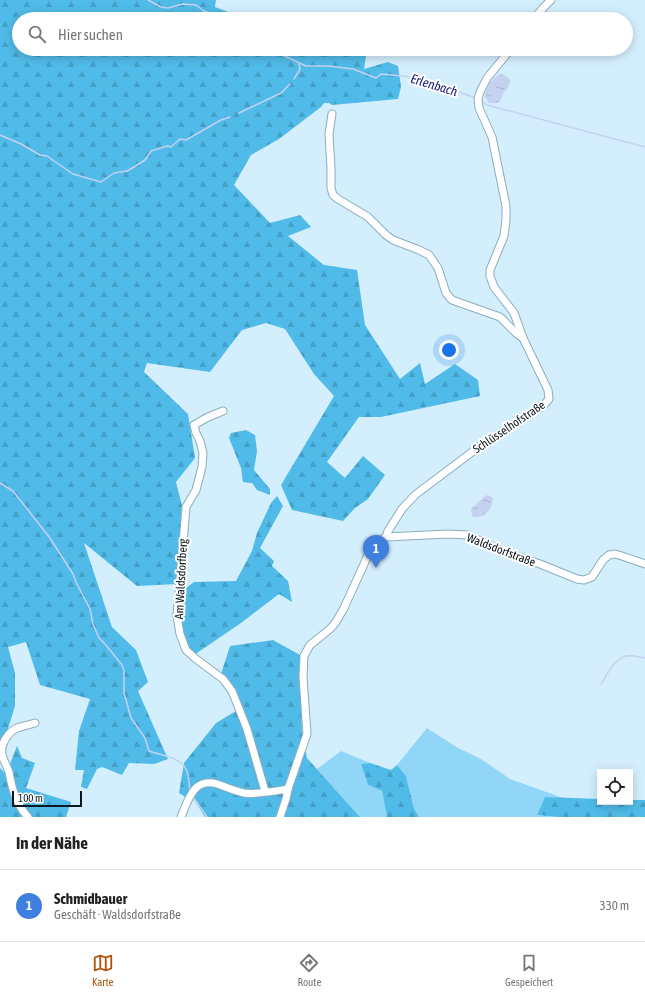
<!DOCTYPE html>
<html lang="de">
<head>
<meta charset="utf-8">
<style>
	:root { --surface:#fff; --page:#f2f2f2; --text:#222; --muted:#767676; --line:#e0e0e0; --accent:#b45309 }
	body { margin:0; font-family:"Asap Condensed",sans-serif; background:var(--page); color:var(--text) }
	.controls { position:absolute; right:12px; bottom:12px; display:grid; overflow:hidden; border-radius:0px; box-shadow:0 2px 10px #0003 }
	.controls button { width:36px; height:36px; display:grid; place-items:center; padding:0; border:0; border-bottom:1px solid var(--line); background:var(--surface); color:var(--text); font:20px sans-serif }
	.scale { position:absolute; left:12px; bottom:10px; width:70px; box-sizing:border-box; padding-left:4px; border:2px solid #0b181e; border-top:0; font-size:11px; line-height:14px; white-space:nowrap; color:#0b181e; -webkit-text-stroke:3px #fff; paint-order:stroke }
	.you { position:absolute; left:449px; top:350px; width:14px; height:14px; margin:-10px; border:3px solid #fff; border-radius:50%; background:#1a73e8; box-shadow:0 0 0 6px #1a73e833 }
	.badge { display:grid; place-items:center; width:26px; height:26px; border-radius:50%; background:var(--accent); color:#fff; font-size:13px; font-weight:700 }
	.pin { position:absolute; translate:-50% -33px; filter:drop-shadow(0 1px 2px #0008) }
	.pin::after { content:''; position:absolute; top:21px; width:14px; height:12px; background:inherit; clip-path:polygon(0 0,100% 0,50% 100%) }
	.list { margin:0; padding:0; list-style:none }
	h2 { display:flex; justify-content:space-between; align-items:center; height:52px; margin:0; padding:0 16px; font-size:17px }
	h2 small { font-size:13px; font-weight:400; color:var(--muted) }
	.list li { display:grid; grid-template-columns:26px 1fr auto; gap:12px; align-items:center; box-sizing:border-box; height:72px; padding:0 16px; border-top:1px solid var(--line) }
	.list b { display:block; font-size:15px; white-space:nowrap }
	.list p { margin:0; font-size:13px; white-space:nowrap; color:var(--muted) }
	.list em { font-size:13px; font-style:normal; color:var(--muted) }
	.icon { flex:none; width:22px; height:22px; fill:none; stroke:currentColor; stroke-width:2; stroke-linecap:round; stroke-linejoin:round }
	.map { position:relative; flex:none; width:645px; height:817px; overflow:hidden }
	.search { position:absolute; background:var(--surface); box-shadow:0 2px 10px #0003; left:12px; right:12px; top:12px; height:44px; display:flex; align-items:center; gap:10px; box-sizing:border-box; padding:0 14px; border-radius:22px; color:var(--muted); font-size:15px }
	.sheet { height:124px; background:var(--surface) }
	nav { display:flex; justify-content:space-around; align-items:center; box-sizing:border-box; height:56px; border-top:1px solid var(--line); background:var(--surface); font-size:11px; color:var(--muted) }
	nav a { display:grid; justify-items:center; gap:2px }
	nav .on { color:var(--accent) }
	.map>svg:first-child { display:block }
</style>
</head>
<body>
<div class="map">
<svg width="645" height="817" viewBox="0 0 645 817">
	<defs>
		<pattern id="forest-firs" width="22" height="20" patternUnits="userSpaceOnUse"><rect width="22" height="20" fill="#50bbe8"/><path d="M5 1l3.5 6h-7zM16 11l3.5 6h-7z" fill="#44a0c7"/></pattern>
		<pattern id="water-ripples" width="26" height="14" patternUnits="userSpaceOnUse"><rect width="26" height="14" fill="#c5d1f1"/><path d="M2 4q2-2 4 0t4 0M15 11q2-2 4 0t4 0" fill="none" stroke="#a8b3ce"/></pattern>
	</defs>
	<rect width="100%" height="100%" fill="#d3effd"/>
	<!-- green -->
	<g fill="#91d6f7">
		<path d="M427,728L458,748L481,759L510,779L563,798L545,797L537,815L559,817H419L414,810L406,776L397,765Z"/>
		<path d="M341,751L370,763L361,764L368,785L382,791L387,817H360L317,769Z"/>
	</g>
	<!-- forest -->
	<g fill="url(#forest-firs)">
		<path d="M0,0H216L215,7L247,19H19V49H367L364,69L388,62L398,66L401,87L398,99L332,105L329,103H324L321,107L279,139L251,155L234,185L270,223L300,215L311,227L288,236L324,265L357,270L365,325L400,379L420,363L425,384L455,364L478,380L480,396L381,417H359L327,462L345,478L363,456L385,475L368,499L355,508L343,521L292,510L281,485L334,396L314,374L285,329L266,323L242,330L210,372L147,363L144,372L188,414L195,458L176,482L182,506L177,584L137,586L84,543L112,627L136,650L148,682L138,691L168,759L154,764L129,763L122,775L102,767L97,769L87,789L81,787L84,770H75L79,731L90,699L40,685L26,642L8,647L15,673V706L0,754Z"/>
		<path d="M246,430L255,435L257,451L254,470L270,489V495L257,490L252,483L243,482L241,468L229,438L231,433Z"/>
		<path d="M277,496L283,506L260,548L274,561L272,566L288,581L292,602L279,594L241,623L194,655L185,644L179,615L182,591L194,582L236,581L252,551L257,533L271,503Z"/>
		<path d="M273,640L300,655L302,735L307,758L360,817H205L193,798H187L179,793L184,763L216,723L241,708L221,674L230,646Z"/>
		<path d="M17,746L22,758L35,763L26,788L71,802L66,817H0V768L6,774Z"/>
		<path d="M370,763L391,770L397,765L406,776L414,809L419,817H387L382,791L368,785L361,764Z"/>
		<path d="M545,797L600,799V802H630V800H645V817H559L537,815Z"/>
	</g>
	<!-- water -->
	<g fill="url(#water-ripples)">
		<path d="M500,74C507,75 513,80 508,87C507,89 506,90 504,92C502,97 502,99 498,103H489L485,97C486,87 491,79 500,74Z"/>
		<path d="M488,495L493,498C492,509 485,519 473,517L472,515L471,509L485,496Z"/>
	</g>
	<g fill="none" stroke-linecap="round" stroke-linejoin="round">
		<!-- stream -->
		<g stroke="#c5d1f1" stroke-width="1.5">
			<path d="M148,0L161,7L168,8L183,4L196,5L204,11L224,19"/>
			<path d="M266,49L267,50"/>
			<path d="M276,52L306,66H329L353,69L376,78L381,74L412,77L442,88L456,91L476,98"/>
			<path d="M294,79L300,69L299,64"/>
			<path d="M481,100L487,105L645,147"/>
			<path d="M239,113L281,93L290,84"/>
			<path d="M0,135L21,144L40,155L47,156L73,174L101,182L114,173L127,171L134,167L145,160L151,151L167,146L171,147L180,139L186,140L221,120L230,117"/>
			<path d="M0,483L13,491L50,538L73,574L76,582L90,609L93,624L99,638L105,644L122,665L124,671V693L131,718L145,738L149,751C160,755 180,757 186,769C189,775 189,784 190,791"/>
			<path d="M601,684C607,675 614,659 626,656C632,655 639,657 645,658"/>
			<path d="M193,797L207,817"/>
		</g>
		<!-- minor casing -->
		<g stroke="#8badbd" stroke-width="9">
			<g id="minor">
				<path d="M534,19L543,8L551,0"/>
				<path d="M332,114L329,134L331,168V188L333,195L338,199L368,217L386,235L393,240L419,250L429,255L438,268L446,293L452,300L500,317L516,333L523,338"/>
				<path d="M223,411L208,417L194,425L196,433L200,441L203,453L202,467L196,490L186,507L177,616L180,634L186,650L196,659L223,679L232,691L247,729L265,791"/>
				<path d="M386,537L388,531L402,509L415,495L476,449L543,406L549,399L548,390L523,338L514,313L494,287L490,276V270L504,236L506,220V206L492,137L479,108L478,99L480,92L487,78L511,49"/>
				<path d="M28,817C16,804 12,789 9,772C7,766 3,760 2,754C0,745 8,732 17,728C22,726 29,725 35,723"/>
				<path d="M181,817C188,800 194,777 217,784C226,787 235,791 244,793C255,795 276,791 288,789"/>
				<path d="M280,817L286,799L288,789L307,734L303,677L304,656L310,645L330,629L336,622L344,608L369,553L379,541L386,537L448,534L468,535L504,552L540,564L577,579L584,580L592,577L603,560L609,555L615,554L622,556L645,564"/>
			</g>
		</g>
		<!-- minor -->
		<use href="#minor" stroke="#fff" stroke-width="7"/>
	</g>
	<g text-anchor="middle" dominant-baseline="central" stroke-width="4" stroke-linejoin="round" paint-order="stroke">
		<!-- street labels -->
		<g font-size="12" fill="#0b181e" stroke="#fff">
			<text transform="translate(509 427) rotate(-34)">Schlüsselhofstraße</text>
			<text transform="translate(501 550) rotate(21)">Waldsdorfstraße</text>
			<text transform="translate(181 579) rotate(-87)">Am Waldsdorfberg</text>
		</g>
		<!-- water labels -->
		<g font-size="13" font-style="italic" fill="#131770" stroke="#fff">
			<text transform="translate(434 85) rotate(17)">Erlenbach</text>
		</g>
	</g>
</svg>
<div class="controls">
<button><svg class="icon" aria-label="locate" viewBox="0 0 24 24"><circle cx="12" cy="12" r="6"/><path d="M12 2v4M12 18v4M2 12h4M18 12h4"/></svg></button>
</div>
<div class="scale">100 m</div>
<div class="you"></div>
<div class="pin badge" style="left:376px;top:568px;background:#3f7fe0">1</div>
<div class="search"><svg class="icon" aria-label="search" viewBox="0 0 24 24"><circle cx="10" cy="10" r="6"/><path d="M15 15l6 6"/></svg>Hier suchen</div>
</div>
<section class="sheet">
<h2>In der Nähe<small></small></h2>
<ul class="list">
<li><span class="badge" style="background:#3f7fe0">1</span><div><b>Schmidbauer</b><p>Geschäft · Waldsdorfstraße</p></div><em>330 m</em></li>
</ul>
</section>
<nav>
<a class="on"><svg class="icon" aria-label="map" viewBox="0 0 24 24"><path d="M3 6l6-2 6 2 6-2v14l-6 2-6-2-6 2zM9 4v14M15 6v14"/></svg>Karte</a>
<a><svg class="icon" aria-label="directions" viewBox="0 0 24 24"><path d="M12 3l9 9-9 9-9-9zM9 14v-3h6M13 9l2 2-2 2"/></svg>Route</a>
<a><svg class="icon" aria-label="saved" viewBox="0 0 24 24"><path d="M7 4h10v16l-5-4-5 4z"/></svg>Gespeichert</a>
</nav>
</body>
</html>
